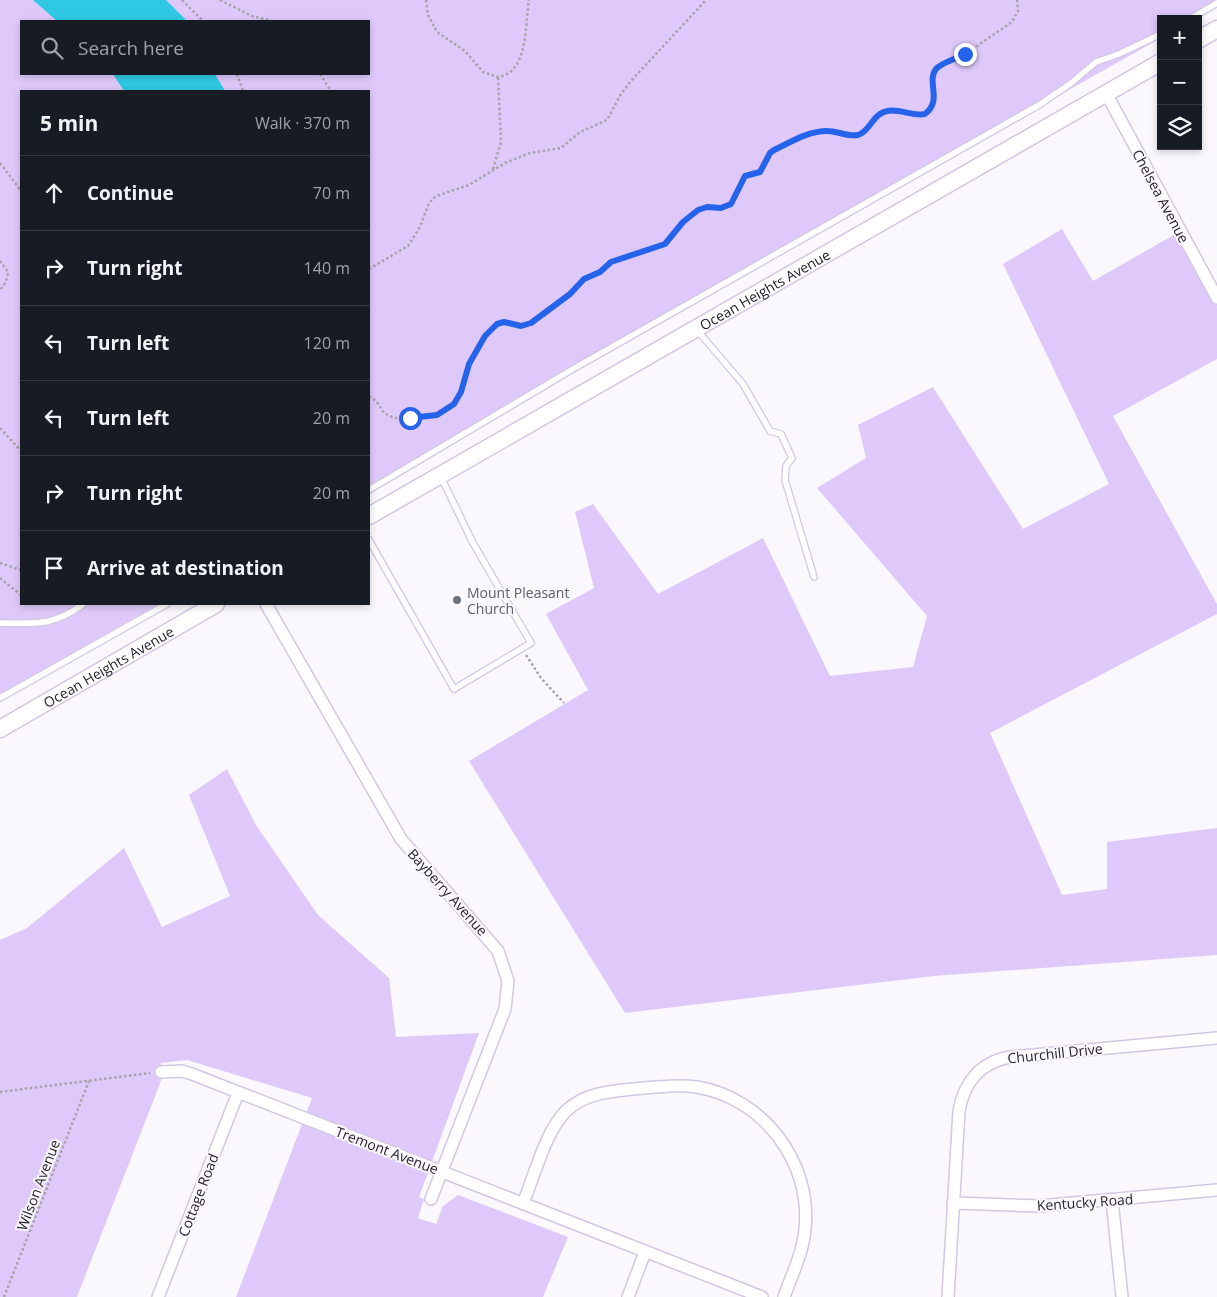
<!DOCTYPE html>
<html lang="en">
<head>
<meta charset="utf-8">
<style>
	:root { --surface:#171b24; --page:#242831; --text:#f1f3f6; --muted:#9ea1a6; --line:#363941 }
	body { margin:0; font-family:"Open Sans",sans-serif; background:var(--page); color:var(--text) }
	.controls { position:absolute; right:15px; top:15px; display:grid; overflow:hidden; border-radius:0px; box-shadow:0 2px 8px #0003 }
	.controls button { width:45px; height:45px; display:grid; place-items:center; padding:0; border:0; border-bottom:1px solid var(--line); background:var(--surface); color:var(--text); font:25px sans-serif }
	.stop { position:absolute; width:15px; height:15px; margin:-11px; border:4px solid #2563eb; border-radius:50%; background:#fff }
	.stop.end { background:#2563eb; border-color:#fff; box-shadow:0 1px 5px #0008 }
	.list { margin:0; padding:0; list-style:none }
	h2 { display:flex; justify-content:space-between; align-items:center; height:65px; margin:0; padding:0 20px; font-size:21px }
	h2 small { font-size:16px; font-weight:400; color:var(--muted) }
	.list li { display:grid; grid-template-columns:32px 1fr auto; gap:15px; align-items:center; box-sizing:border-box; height:75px; padding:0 20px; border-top:1px solid var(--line) }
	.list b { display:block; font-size:19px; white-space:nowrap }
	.list em { font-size:16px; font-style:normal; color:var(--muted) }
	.icon { flex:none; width:28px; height:28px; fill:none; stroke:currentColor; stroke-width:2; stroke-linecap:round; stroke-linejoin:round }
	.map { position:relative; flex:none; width:1217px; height:1297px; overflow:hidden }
	.search { position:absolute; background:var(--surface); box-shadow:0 2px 8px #0003; left:20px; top:20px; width:350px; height:55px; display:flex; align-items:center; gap:12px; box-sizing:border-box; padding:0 18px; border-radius:0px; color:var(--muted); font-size:19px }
	.panel { position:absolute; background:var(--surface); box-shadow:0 2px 8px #0003; left:20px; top:90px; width:350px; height:515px; border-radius:0px }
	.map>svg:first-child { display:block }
</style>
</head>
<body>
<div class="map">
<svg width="1217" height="1297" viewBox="0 0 1217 1297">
	<rect width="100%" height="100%" fill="#faf7fd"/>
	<!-- green -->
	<g fill="#dfc9fb" fill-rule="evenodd">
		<path d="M0,0H1217V6L1195,19H1161V38L369,485V91H21V604H159L0,694ZM21,21H369V74H21Z"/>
		<path d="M1062,229L1093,281L1179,232L1217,299V359L1113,416L1217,604V614L990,733L1062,895L1107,889V842L1217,828V955L934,976L625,1013L469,761L588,690L546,614L594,588L575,512L593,504L658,594L763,538L830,676L913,667L927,616L817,488L866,458L858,425L933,387L1023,529L1109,484L1003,264Z"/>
		<path d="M227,769L256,825L318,915L389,978L396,1037L479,1033L419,1197L424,1199L418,1218L436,1224L443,1206L458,1195L568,1237L543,1297H236L312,1098L187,1060L161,1063V1081L77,1297H0V940L27,928L124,848L162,927L230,896L189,795Z"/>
	</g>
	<!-- water -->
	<g fill="#2fc9e3">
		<path d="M33,0H166L187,21H57Z"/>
		<path d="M113,74H215L225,91H124Z"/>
	</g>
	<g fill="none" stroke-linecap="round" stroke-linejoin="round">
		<!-- service casing -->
		<g stroke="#d3c7e2" stroke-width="8">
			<g id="service">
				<path d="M1190,19L1217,3"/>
				<path d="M697,330L743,384L770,431L781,434L792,458L786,466L785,480L814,577"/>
				<path d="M369,490L573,369L1039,105L1070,84L1096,62L1119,54L1161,34"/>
				<path d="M369,540L454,689L531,643L473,543L441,477"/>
				<path d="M0,623C35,623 53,627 83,604"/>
				<path d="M0,698L167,604"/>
			</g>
		</g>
		<!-- minor casing -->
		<g stroke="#d3c7e2" stroke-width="14">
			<g id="minor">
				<path d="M1106,93L1217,298"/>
				<path d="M266,604L401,839L498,951L508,981L505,1009L431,1199"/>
				<path d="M161,1072L182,1071L192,1074L762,1297"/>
				<path d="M1112,1200L1122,1297"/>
				<path d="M523,1203C535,1175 545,1132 566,1111C587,1091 616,1091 644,1088C661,1087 679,1084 697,1087C763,1098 812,1162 805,1229C803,1253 792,1274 784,1297"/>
				<path d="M953,1203L1039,1206L1217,1190"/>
				<path d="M158,1297L238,1093"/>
				<path d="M628,1297L645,1252"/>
				<path d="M948,1297L959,1111C964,1082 981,1062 1010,1057L1217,1038"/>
			</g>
		</g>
		<!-- secondary casing -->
		<g stroke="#d3c7e2" stroke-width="19">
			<g id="secondary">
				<path d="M1198,40L1217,29"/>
				<path id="s1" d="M369,516L1161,62"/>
				<path id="s2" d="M0,729L216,604"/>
			</g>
		</g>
		<!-- path -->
		<g stroke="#a6a3aa" stroke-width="2.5" stroke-dasharray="2.5 2.5" stroke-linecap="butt">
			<path d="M182,0L203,21"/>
			<path d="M220,0L252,16L272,21"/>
			<path d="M426,0L428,15L437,32L465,51L483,72L498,77C529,73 525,22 529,0"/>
			<path d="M237,74L243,91"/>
			<path d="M320,74L331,91"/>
			<path d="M0,163L21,191"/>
			<path d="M493,169L501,142L498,77"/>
			<path d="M0,261L8,272L6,282L0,290"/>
			<path d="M369,269L408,246L420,227L429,203L436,196L469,185L505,163L530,153L561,148L580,132L607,120L621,94L631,81L706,0"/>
			<path d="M369,396L376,401L384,413L394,418H420L441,413L458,399L469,364L485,336L497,324L503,322L521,325L531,323L570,294L584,279L600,272L611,262L665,244L683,222L698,210L707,207L721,208L731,204L745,176L760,171L770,153L774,150C790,143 807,132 824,131C835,131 849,138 859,134C870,131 874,117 885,112L925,114C941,101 927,82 938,67L965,54L1012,22L1018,11L1017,0"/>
			<path d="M0,428L21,451"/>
			<path d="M0,563L21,570"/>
			<path d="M0,578L21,595"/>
			<path d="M526,655L541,678L564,703"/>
			<path d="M0,1092L150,1073"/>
			<path d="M4,1297L89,1081"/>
		</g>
		<!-- service -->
		<use href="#service" stroke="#fff" stroke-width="5.5"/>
		<!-- minor -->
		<use href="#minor" stroke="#fff" stroke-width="11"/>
		<!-- secondary -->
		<use href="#secondary" stroke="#fff" stroke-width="16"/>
	</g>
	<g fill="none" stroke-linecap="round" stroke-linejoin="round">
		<!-- route -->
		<path stroke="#2563eb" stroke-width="6" d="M410,418L437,415L454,404L461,392L469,364L485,336L497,324L504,322L521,326L531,323L570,294L584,279L600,272L611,262L665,244L683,222L698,210L707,207L721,208L731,204L745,176L760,172L770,153L774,150C791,142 808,131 827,131C837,131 849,137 858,135C868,132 871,120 880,114C894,105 911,117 925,114C943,100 926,82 936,69C942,62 957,59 965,54"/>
	</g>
	<!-- markers -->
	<circle fill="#6b7280" stroke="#faf7fd" stroke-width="2" cx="457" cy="600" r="5"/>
	<g text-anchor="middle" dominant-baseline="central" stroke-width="4" stroke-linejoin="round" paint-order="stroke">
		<!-- street labels -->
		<g font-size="14" fill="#29242e" stroke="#faf7fd">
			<text transform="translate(1161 196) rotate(62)">Chelsea Avenue</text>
			<text stroke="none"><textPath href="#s1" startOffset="456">Ocean Heights Avenue</textPath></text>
			<text stroke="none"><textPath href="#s2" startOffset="125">Ocean Heights Avenue</textPath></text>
			<text transform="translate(448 892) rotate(48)">Bayberry Avenue</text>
			<text transform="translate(1055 1053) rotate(-6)">Churchill Drive</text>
			<text transform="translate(387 1150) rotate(21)">Tremont Avenue</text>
			<text transform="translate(38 1185) rotate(-69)">Wilson Avenue</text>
			<text transform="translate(198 1195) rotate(-69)">Cottage Road</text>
			<text transform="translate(1085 1202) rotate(-4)">Kentucky Road</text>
		</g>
		<!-- worship labels -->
		<g font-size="14" fill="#5b616d" stroke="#faf7fd" text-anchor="start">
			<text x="467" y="592">Mount Pleasant<tspan x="467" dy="16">Church</tspan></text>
		</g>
	</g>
</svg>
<div class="controls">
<button>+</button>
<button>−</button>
<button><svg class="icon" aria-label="layers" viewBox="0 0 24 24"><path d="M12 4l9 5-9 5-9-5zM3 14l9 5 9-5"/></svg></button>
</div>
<div class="stop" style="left:410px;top:418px"></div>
<div class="stop end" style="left:965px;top:54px"></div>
<div class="search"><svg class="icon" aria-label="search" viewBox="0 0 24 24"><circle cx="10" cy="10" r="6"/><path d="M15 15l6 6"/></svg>Search here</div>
<section class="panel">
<h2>5 min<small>Walk · 370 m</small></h2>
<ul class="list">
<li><svg class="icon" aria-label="ahead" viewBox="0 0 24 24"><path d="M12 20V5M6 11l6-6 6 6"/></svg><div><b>Continue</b></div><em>70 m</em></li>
<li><svg class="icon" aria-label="right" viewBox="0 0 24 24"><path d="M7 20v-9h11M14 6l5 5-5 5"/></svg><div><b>Turn right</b></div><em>140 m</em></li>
<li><svg class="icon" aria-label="left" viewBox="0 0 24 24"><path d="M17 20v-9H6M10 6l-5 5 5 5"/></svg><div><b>Turn left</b></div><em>120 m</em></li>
<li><svg class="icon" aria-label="left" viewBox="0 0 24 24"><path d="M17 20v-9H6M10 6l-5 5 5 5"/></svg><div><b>Turn left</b></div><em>20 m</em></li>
<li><svg class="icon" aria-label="right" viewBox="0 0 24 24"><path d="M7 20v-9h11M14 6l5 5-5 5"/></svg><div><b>Turn right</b></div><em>20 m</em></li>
<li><svg class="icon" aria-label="arrive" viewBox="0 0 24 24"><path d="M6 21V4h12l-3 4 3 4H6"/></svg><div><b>Arrive at destination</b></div></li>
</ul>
</section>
</div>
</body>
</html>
